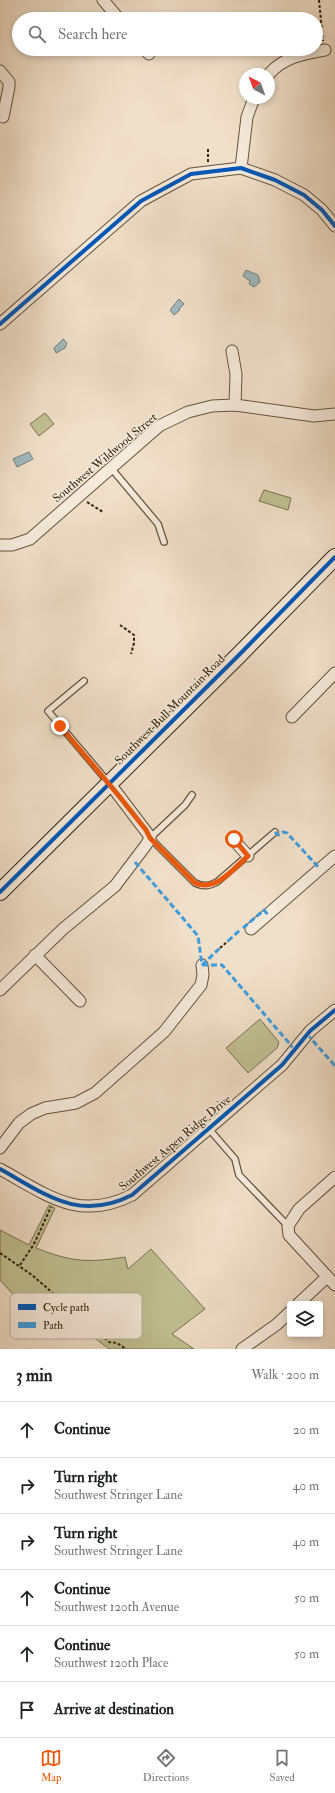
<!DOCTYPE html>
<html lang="en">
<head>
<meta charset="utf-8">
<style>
	:root { --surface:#fff; --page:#f6f6f6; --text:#202124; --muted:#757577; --line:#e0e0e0; --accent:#ea580c }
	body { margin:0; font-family:"IM FELL Double Pica",serif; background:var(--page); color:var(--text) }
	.controls { position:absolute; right:12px; bottom:12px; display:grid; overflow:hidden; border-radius:4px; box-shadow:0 2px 6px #0003 }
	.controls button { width:36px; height:36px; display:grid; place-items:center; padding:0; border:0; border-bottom:1px solid var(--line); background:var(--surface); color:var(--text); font:20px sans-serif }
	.compass { position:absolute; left:239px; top:68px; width:36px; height:36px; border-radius:50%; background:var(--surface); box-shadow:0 2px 6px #0003; rotate:319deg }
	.stop { position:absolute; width:12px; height:12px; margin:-9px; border:3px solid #ea580c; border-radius:50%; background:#fff }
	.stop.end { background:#ea580c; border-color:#fff; box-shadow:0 1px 4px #0008 }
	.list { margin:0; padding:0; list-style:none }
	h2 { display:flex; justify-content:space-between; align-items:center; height:52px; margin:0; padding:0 16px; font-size:17px }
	h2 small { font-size:13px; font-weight:400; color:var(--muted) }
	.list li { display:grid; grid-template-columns:26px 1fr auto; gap:12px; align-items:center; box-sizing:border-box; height:56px; padding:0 16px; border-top:1px solid var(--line) }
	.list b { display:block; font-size:15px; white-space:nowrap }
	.list p { margin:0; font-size:13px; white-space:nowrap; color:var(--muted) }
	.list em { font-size:13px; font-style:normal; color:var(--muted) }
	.icon { flex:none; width:22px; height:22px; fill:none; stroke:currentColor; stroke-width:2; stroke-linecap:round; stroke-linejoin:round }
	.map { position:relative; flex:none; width:335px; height:1349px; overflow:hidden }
	.search { position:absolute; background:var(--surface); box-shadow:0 2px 6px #0003; left:12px; right:12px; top:12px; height:44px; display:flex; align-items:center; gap:10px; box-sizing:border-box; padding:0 14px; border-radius:22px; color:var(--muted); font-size:15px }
	.sheet { height:388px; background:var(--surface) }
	nav { display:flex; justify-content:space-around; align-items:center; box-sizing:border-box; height:56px; border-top:1px solid var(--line); background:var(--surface); font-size:11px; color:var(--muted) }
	nav a { display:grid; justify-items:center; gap:2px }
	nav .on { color:var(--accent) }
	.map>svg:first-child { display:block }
</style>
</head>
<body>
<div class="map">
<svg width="335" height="1349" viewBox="0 0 335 1349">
	<rect width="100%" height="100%" fill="#f0dfc9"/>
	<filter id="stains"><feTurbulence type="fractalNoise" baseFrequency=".005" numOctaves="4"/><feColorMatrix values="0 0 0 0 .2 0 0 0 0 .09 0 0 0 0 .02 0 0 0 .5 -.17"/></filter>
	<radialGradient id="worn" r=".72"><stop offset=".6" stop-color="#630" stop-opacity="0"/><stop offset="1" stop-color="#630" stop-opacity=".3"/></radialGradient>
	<!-- green -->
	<g fill="#c0c092" stroke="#7a724f">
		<path d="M45,413L54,424L39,436L30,424Z"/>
		<path d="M264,490L291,498L288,510L259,501Z"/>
		<path d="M260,1019L279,1042L277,1048L248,1073L226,1048Z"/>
		<path d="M49,1205L55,1208L36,1248C72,1262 87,1263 125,1257L128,1269L151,1249L205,1309L172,1334L194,1349H109L66,1316L47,1332L0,1280V1230L29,1245Z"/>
	</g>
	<!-- water -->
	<g fill="#9fbac1" stroke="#757e79">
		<path d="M246,270L258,275L260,282L254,287L249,284L250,281L243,276Z"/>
		<path d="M179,299L184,304L179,309L180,310L174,315L170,310Z"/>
		<path d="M63,339L67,343L65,348L56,353L54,348Z"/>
		<path d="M29,452L33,459L17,467L13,459Z"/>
	</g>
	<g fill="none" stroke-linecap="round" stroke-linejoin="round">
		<!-- lane casing -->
		<g stroke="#64533b" stroke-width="8">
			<g id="lane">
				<path d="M111,468L158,524L164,542"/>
				<path d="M84,681L48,711L108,782"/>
				<path d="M192,795L185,805L150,838L195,883C204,887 209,886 217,882L275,832"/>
				<path d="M209,1129L235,1159L239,1175L288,1226"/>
			</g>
		</g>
		<!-- street casing -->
		<g stroke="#64533b" stroke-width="13">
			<g id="street">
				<path d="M103,0L119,19"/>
				<path d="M145,49L149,54"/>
				<path d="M0,71L9,82V87L3,117"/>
				<path d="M269,74C284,57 303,54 325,50"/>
				<path d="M241,168L247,117L254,98"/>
				<path d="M0,324L141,201L191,174L241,168L275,180L304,195L322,210L335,226"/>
				<path d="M232,351L236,374L235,405"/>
				<path d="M0,545H12L30,539L159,426L188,412L212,406L235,405L314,416L335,414"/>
				<path d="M292,717L335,673"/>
				<path d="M233,839L248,856"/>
				<path d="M251,929L335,856"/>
				<path d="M35,955L80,1001"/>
				<path d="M0,990L63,929L115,886L146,845L150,838L148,834L110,784"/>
				<path d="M0,1148L19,1123L31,1114L45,1108L76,1103L95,1093L164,1032L201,985L203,975L202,965"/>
				<path d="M0,1169C47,1195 79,1222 132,1195L282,1065L310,1031L335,1010"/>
				<path d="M335,1177L299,1209L288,1226L289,1235L335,1285"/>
				<path d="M298,1304L327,1277"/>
				<path d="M242,1349L276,1325L290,1312"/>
			</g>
		</g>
		<!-- secondary casing -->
		<g stroke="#35240c" stroke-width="18">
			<path id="secondary" d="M0,892L238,656L335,557"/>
		</g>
		<!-- path -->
		<g stroke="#35240c" stroke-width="2" stroke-dasharray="3 2" stroke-linecap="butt">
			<path d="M319,0L323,41"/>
			<path d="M208,162V148"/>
			<path d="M87,502L103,512"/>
			<path d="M120,625L134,635V643L131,654"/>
			<path d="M220,948L228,941"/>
			<path d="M0,1253L32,1275L109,1342L117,1343L126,1349"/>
			<path d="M20,1265L34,1244L51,1207"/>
		</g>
		<!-- lane -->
		<use href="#lane" stroke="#f5eadc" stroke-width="5.5"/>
		<!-- street -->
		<use href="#street" stroke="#f5eadc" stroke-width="11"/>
		<!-- secondary -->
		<use href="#secondary" stroke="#f5eadc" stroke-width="16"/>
		<!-- quiet -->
		<g stroke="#3e9cde" stroke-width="3" stroke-dasharray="6 3" stroke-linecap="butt">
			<path d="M275,832L278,835L283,832L287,833L320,869"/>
			<path d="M135,862L198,936L202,965"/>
			<path d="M243,928L264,910L268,915"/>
			<path d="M228,941L240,930"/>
			<path d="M202,965H222L295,1050"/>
			<path d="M202,965L220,948"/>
			<path d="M307,1034L335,1066"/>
		</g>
		<!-- cycleway casing -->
		<g stroke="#f5eadc" stroke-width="6">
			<g id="cycleway">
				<path d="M0,324L141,201L191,174L241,168L275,180L304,195L322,210L335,226"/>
				<path d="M0,892L238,656L335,557"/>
				<path d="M0,1169C47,1195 79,1222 132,1195L282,1065L310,1031L335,1010"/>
			</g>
		</g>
		<!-- cycleway -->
		<use href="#cycleway" stroke="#0057b8" stroke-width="4"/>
	</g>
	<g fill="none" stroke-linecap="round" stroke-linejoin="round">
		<!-- route -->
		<path stroke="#ea580c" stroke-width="5" d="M60,726L119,796L146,830L150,838L195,883C216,892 233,869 248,856L234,839"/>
	</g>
	<g text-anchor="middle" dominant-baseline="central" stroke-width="3" stroke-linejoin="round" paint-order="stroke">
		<!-- street labels -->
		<g font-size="12" fill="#35240c" stroke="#f5eadc">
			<text transform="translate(105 458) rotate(-40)">Southwest Wildwood Street</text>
			<text transform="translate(170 710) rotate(-45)">Southwest Bull Mountain Road</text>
			<text transform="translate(175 1143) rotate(-40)">Southwest Aspen Ridge Drive</text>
		</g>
	</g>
	<!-- legend -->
	<rect x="10" y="1293" width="132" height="46" rx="6" fill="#f5eadc" stroke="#bbaf9e" stroke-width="1"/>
	<rect x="18" y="1304" width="18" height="6" fill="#0057b8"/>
	<rect x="18" y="1322" width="18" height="6" fill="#3e9cde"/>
	<g font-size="11" fill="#35240c">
		<text x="43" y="1311">Cycle path</text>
		<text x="43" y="1329">Path</text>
	</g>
	<rect width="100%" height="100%" filter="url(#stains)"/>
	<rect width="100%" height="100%" fill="url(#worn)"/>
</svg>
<div class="controls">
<button><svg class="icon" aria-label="layers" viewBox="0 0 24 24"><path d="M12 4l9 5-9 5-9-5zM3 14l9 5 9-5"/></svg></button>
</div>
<svg class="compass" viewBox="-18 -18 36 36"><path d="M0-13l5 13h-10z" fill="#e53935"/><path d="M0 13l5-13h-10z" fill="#757577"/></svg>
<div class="stop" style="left:234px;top:839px"></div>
<div class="stop end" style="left:60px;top:726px"></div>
<div class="search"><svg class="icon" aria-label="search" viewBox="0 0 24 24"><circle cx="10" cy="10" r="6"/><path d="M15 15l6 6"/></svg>Search here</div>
</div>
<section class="sheet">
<h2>3 min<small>Walk · 200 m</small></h2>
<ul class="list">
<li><svg class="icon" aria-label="ahead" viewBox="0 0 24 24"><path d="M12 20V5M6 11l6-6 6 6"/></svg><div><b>Continue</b></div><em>20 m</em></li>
<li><svg class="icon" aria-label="right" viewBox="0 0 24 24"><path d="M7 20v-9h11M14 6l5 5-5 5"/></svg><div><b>Turn right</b><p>Southwest Stringer Lane</p></div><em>40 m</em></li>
<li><svg class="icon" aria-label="right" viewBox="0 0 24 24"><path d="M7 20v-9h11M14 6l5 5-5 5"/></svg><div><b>Turn right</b><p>Southwest Stringer Lane</p></div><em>40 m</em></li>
<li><svg class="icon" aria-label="ahead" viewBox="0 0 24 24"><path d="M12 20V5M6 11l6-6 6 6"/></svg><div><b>Continue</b><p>Southwest 120th Avenue</p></div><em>50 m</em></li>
<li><svg class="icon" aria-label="ahead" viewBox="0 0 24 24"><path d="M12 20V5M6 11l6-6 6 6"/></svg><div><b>Continue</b><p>Southwest 120th Place</p></div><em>50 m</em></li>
<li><svg class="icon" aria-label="arrive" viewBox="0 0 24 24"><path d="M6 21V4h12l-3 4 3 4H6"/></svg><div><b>Arrive at destination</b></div></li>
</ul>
</section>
<nav>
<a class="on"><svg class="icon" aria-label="map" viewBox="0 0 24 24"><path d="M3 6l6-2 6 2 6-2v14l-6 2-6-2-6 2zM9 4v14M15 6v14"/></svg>Map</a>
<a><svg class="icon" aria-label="directions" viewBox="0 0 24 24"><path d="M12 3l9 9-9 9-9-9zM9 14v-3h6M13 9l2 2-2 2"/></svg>Directions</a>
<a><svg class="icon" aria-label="saved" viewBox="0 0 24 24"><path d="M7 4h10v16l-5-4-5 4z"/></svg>Saved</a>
</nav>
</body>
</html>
